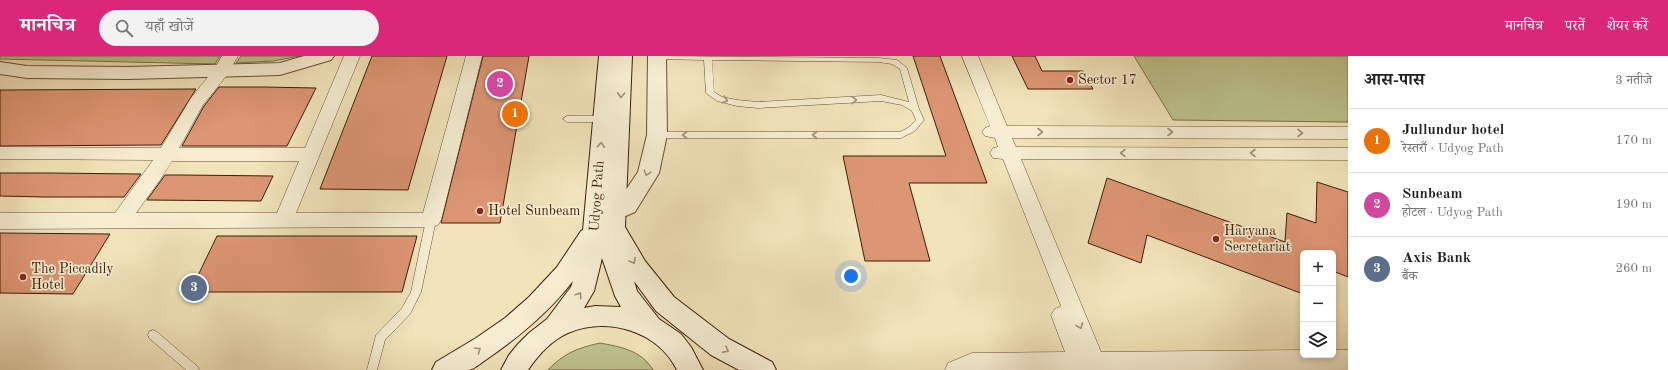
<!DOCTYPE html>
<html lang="hi">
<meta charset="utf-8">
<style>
body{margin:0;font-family:"Old Standard TT","Noto Serif Devanagari",serif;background:#f2f2f2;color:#222}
.controls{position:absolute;right:12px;bottom:12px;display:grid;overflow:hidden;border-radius:6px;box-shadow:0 2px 6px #0003}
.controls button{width:36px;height:36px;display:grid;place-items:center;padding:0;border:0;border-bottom:1px solid #e0e0e0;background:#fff;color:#222;font:20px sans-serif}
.you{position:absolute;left:851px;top:220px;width:14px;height:14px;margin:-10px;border:3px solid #fff;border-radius:50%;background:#1a73e8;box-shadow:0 0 0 6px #1a73e833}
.badge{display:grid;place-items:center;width:26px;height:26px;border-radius:50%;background:#db2777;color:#fff;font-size:13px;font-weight:700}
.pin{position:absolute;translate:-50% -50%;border:2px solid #fff;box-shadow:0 1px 4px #0006}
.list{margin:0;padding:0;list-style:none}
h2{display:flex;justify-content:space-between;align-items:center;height:52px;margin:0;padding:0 16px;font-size:17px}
h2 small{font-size:13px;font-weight:400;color:#767676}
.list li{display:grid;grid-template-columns:26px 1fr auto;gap:12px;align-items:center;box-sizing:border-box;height:64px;padding:0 16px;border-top:1px solid #e0e0e0}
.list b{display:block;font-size:15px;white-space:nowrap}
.list p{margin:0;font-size:13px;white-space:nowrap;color:#767676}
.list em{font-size:13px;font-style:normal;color:#767676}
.icon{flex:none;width:22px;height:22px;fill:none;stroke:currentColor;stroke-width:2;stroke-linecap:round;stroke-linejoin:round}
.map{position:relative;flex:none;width:1348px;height:314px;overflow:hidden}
header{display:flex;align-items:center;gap:24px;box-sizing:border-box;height:56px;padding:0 20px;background:#db2777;color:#fff}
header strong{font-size:19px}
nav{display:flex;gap:22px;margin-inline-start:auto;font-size:14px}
.search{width:280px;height:36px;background:#f2f2f2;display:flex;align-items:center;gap:10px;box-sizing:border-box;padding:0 14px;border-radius:22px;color:#767676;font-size:15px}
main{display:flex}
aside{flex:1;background:#fff}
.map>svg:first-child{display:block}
</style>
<header>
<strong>मानचित्र</strong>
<div class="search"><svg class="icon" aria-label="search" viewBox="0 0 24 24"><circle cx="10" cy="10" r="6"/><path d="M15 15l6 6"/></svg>यहाँ खोजें</div>
<nav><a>मानचित्र</a><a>परतें</a><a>शेयर करें</a></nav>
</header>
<main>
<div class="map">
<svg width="1348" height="314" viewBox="0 0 1348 314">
<rect width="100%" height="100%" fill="#f1e3ba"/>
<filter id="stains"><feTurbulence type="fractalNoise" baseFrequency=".005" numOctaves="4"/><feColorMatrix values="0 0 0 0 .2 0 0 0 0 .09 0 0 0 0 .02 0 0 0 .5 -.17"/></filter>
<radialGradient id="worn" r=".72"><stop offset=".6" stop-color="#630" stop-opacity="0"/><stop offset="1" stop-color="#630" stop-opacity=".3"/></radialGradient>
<path fill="#bdc38d" stroke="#7d704a" d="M0,0H220L215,8L0,3Z
M241,0H300L273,5L236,7Z
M1134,0H1348V66L1173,64Z
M600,287C621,291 641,294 653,314H548C564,297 578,292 600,287Z"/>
<path fill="#dd9674" stroke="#3d1e06" d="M372,0H447L408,134L320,133Z
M483,0H529L500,167H441Z
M913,0H940L987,127H909L930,205H865L843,100H946Z
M1012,0H1035L1042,15H1083L1093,33H1028Z
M219,31H264L316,32L287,90H182L204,50Z
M196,33L161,89L0,90V34Z
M0,117H49L141,118L124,141H44L0,140Z
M165,119H181L273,120L261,145L147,144Z
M1107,122L1285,186L1287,157L1316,167L1317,126L1348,136V221L1333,215V197H1303V238L1147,179L1141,207L1088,187Z
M0,177L110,178L73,238L0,237Z
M217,180H417L402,236H190Z"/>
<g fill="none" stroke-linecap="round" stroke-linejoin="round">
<g stroke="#6a4f33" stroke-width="1">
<path id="service" d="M654,0L879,2L897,4L907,12L919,53L924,64L915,75L901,82H657L653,79L657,76H900L909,71L916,64L912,55L902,49L881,45L758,52L737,50L717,45L706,37L704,4L657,3H654ZM712,4L879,6L892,8L900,13L909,46L881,39L758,46L737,44L722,41L714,36Z
M567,60H603L607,63L603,66H567L563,63Z
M431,160L434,161L436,164L421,236L410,258L385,284L377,314H367L376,279L402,252L411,236L426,164L428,161Z
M153,274L157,276L198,311L199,314H186L149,282L148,279L149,276Z"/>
</g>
<g stroke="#6a4f33" stroke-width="1">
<path id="minor" d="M222,0H238L227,19L203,49L179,92H305L344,0H360L296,157H423L466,0H482L441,164L438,169L431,171L0,173V157H115L153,104L0,103V91L161,92L191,42L215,12ZM172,105H299L277,157H136L160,124Z
M962,0H978L1007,70L1348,71V83L1012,82L1016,91L1348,92V104L1021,103L1101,296L1303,294V299H1333V294H1348V314H945L948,307L972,297L1065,296L1051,259L1055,253L1061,250L1003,103L993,102L990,97L993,92L998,91L995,82L985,80L982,76L985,72L990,70Z"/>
</g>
<g stroke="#6a4f33" stroke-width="2">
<path id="tertiary" d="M304,0H334L331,4L280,19L127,23L27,22L0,18V6L27,10L127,11L280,7Z
M648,0H666L667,79L659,117L635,156L614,165L606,162L603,156L606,150L619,144L638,116L647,79Z"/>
</g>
<g stroke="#3d1e06" stroke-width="2">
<path id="secondary" d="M599,0H632L625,171L645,205L674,241L729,283L772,306L776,314H739L711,299L656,255L634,225L637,235L659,263L681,278L691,291L703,314H677C658,275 607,260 568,277C552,284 538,299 528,314H501L509,299L518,288L529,277L547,263L571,231L573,225C549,256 519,281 487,303C482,306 475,313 469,314C458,314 444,314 432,314L436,306L476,282L505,262L529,241L557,211L581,175L583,174ZM602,202L615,240L621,251L595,250L584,252L594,235Z"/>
</g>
<use href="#service" fill="#f6edd2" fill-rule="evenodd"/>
<use href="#minor" fill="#f6edd2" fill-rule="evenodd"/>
<use href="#tertiary" fill="#f6edd2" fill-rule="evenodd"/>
<use href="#secondary" fill="#f6edd2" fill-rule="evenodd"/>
</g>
<defs><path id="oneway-chevron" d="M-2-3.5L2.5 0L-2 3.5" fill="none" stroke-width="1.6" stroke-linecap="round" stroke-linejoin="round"/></defs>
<g stroke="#a39076">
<use href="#oneway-chevron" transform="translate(621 39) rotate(93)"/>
<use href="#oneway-chevron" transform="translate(725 44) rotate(17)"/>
<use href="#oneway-chevron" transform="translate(854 44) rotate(-3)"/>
<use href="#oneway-chevron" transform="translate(1040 76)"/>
<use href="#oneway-chevron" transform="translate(1170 76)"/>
<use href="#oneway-chevron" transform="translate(1300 77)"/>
<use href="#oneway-chevron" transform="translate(685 79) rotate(180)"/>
<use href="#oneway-chevron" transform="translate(815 79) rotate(180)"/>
<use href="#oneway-chevron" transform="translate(601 89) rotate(-86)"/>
<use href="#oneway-chevron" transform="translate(1123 97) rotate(-180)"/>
<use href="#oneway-chevron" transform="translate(1253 97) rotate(-180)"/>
<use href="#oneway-chevron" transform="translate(647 117) rotate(108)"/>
<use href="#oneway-chevron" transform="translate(633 205) rotate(60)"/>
<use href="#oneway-chevron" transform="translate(579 239) rotate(-56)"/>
<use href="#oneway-chevron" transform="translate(1080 270) rotate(68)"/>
<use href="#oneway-chevron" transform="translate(478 294) rotate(-35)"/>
<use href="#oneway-chevron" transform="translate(726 294) rotate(28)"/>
</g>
<g fill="#8f2418" stroke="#f6edd2" stroke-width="1.5">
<circle cx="1070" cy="24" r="4"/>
<circle cx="480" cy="155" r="4"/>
<circle cx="1216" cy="183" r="4"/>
<circle cx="23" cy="221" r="4"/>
</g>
<g text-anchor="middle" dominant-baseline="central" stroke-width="3.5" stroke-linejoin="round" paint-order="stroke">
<g font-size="14" fill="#3d1e06" stroke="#f6edd2" text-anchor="start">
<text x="1078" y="24">Sector 17</text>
<text x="488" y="155">Hotel Sunbeam</text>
<text x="1224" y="175">Haryana<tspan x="1224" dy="16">Secretariat</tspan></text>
<text x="31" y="213">The Piccadily<tspan x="31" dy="16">Hotel</tspan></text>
</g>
<g font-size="14" fill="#3d1e06" stroke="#f6edd2">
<text transform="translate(597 140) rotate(-86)">Udyog Path</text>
</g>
</g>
<rect width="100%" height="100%" filter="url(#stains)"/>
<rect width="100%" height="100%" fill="url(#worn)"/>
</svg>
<div class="controls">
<button>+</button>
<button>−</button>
<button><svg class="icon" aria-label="layers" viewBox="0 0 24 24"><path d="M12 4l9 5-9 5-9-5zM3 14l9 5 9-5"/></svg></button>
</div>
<div class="you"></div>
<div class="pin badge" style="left:515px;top:58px;background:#e8710a">1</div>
<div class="pin badge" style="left:500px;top:28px;background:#d1479c">2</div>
<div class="pin badge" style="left:194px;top:232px;background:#5c6f8a">3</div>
</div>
<aside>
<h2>आस-पास<small>3 नतीजे</small></h2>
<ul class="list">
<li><span class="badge" style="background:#e8710a">1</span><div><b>Jullundur hotel</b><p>रेस्तराँ · Udyog Path</p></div><em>170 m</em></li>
<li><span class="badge" style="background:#d1479c">2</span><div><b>Sunbeam</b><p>होटल · Udyog Path</p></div><em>190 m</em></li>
<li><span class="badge" style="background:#5c6f8a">3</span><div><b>Axis Bank</b><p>बैंक</p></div><em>260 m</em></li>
</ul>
</aside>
</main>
